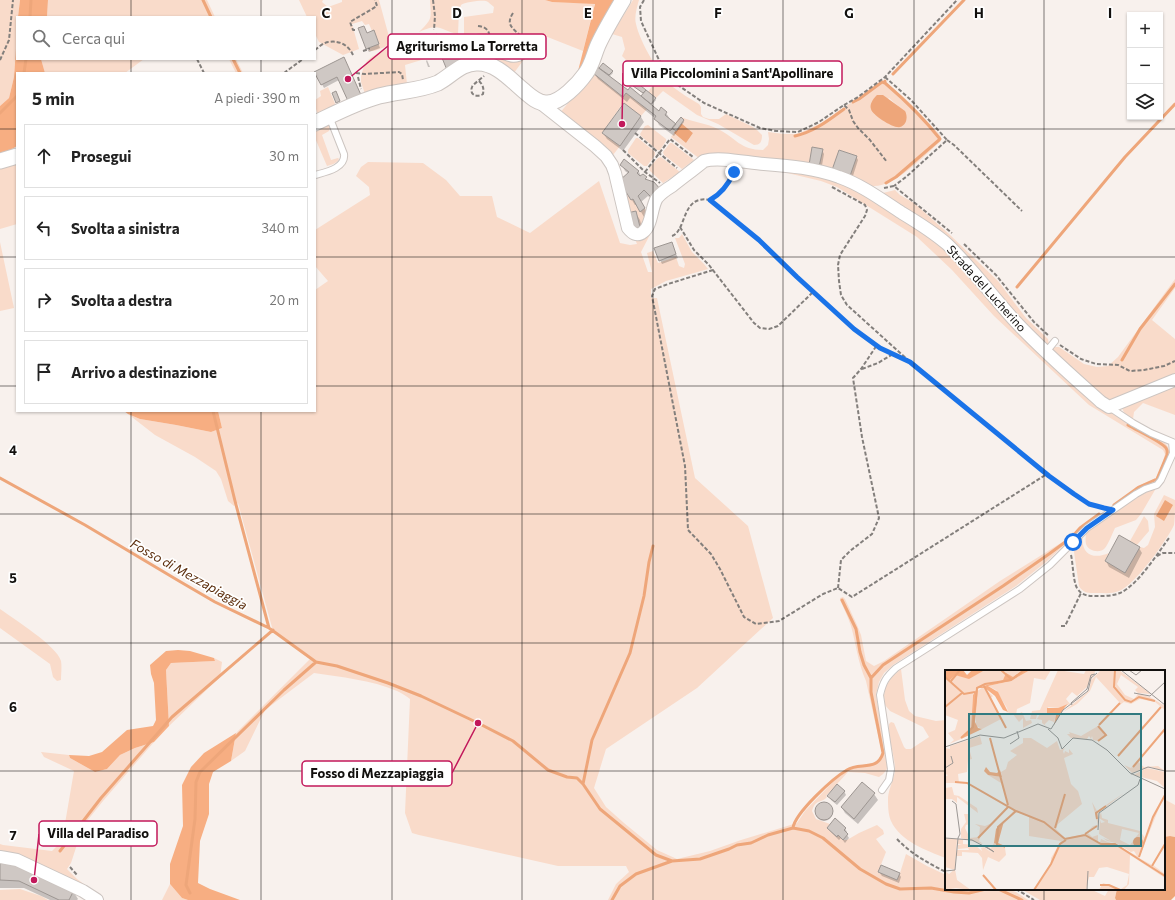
<!DOCTYPE html>
<html lang="it">
<meta charset="utf-8">
<style>
body{margin:0;font-family:Commissioner,sans-serif;background:#f6f6f6;color:#222}
.controls{position:absolute;right:12px;top:12px;display:grid;overflow:hidden;border-radius:0px;box-shadow:0 1px 3px #0004}
.controls button{width:36px;height:36px;display:grid;place-items:center;padding:0;border:0;border-bottom:1px solid #e0e0e0;background:#fff;color:#222;font:20px sans-serif}
.stop{position:absolute;width:12px;height:12px;margin:-9px;border:3px solid #1a73e8;border-radius:50%;background:#fff}
.stop.end{background:#1a73e8;border-color:#fff;box-shadow:0 1px 4px #0008}
.list{margin:0;padding:0;list-style:none}
h2{display:flex;justify-content:space-between;align-items:center;height:52px;margin:0;padding:0 16px;font-size:17px}
h2 small{font-size:13px;font-weight:400;color:#767676}
.list li{display:grid;grid-template-columns:26px 1fr auto;gap:12px;align-items:center;box-sizing:border-box;height:64px;margin:0 8px 8px;padding:0 8px;border:1px solid #e0e0e0;border-radius:0px}
.list b{display:block;font-size:15px;white-space:nowrap}
.list em{font-size:13px;font-style:normal;color:#767676}
.icon{flex:none;width:22px;height:22px;fill:none;stroke:currentColor;stroke-width:2;stroke-linecap:round;stroke-linejoin:round}
.map{position:relative;flex:none;width:1175px;height:900px;overflow:hidden}
.search{position:absolute;background:#fff;box-shadow:0 1px 3px #0004;left:16px;top:16px;width:300px;height:44px;display:flex;align-items:center;gap:10px;box-sizing:border-box;padding:0 14px;border-radius:0px;color:#767676;font-size:15px}
.panel{position:absolute;background:#fff;box-shadow:0 1px 3px #0004;left:16px;top:72px;width:300px;height:340px;border-radius:0px}
.map>svg:first-child{display:block}
</style>
<div class="map">
<svg width="1175" height="900" viewBox="0 0 1175 900">
<rect width="100%" height="100%" fill="#f8f1ed"/>
<path fill="#f9dbca" fill-rule="evenodd" d="M0,0H20L18,17H17V34L14,77L9,98L0,106Z
M48,0H207L215,17H47Z
M299,0H323L322,2L328,7L342,2V0H379L391,44C384,47 376,52 368,51L370,50L369,48L379,44L374,31H372L369,24L365,25L362,21L352,24L359,49L343,55L319,42L315,34V17H307Z
M430,0H545L552,2L595,3L583,51L545,36L527,55L514,73C522,81 542,99 554,95C559,93 573,77 578,71L580,73C575,78 561,95 555,97C537,104 509,69 495,61L497,46L496,40L476,33L464,34V17L493,13L494,7C491,5 489,2 486,1C481,0 465,2 461,5L459,11L458,34C439,30 441,22 419,32C433,18 431,19 430,0Z
M633,0H639C637,7 634,17 636,24C640,42 659,75 673,87C681,93 690,99 699,104L701,107V114L703,117L709,119H719L726,114L753,127L757,130L762,135C762,142 760,145 754,145L718,124L697,115L663,91L656,98L648,92L653,85L641,75L622,56L625,49L622,37L612,34Z
M420,37L428,58L405,65L407,84L365,94L361,82V76L364,66L367,61L373,56L385,50Z
M41,59H144L125,73H45Z
M229,59H236L243,73H236Z
M593,73L623,97L626,93L647,109L641,116L623,103L602,133L620,146L613,155L559,114Z
M882,81L887,83L910,103L941,136V141C925,155 894,188 872,186C865,186 856,179 850,176L856,156L839,150L832,170L819,167L812,147L809,165L700,159L671,137L674,133L686,143L693,133L681,123L684,120L681,117C693,122 706,123 718,129C736,138 740,150 763,150L768,145L769,139L768,132L784,134H796L802,132L821,123L849,104L860,98ZM889,98L898,106L899,127L890,124L874,114Z
M328,87L336,106L319,118L315,106V100L321,96L320,91Z
M648,125L666,139V141L660,150H657L641,136L640,134L645,126Z
M323,126H329L330,128L329,131L322,135L331,160L338,158L339,159C337,163 331,165 327,166L315,138V129Z
M636,138H638L655,152V155L647,166H644L628,153V150Z
M670,143H672L694,160L682,169L664,155L663,152Z
M661,157L680,172L663,183L650,171L649,168L658,158Z
M17,161V224L0,229V166Z
M368,162L423,163L446,180L460,196H492L497,217L530,233L599,181L620,243L630,245L637,244L635,239L654,227L641,252L648,272H652L647,253L653,251L658,263L676,257L679,266L684,268L685,264L675,238H679L682,234L692,252L704,264L708,269L666,281L651,289V298H657L695,478L748,526L773,618L697,688L606,749L594,788L606,807L624,823L657,850L677,859L710,851L741,840L797,823L805,811L826,789L847,768L874,763L880,759L882,753L866,681C858,663 856,644 851,626C848,617 844,609 840,600V598L843,597L845,599L857,625L861,635L866,661L874,666L884,661L1000,581L1064,541L1073,532L1076,534L1046,562L1016,586L893,665L884,673L879,682L876,695L888,766C886,771 884,774 879,777L865,773L848,772L826,796L827,797C821,804 816,798 812,811L816,819L830,824L827,828L837,837L838,835L843,840H847L859,833L877,825L883,830L884,834L876,839L886,852L878,872L897,880L900,873L906,854L927,866L946,875V889H1007L1016,892L1028,900H608L616,884L629,872L626,866H558L419,835L412,833L405,813L410,699C406,696 402,693 397,691C371,680 341,677 314,673L265,710L245,751L231,761L236,733L310,659L300,652L292,644L273,631L238,503L234,506L228,501L221,479L216,471L195,457L155,435L128,414L140,419L176,425L211,432L222,428L218,411H315V290L328,281L315,266V230L370,195L369,187L356,176L361,167Z
M758,166L839,180L936,238L1106,408L1128,423L1162,441C1167,444 1169,447 1169,453L1159,480L1138,489L1126,497L1136,487L1156,478L1162,465L1165,454L1163,450L1089,405L994,316L952,270L934,253L917,237L837,187L821,181Z
M619,181L631,200L633,199L640,212L645,208C649,216 645,222 640,229H633L640,226L636,211L627,213Z
M895,190L900,195L914,203L949,234L998,281L1026,318L1048,339L1049,345L1047,346L986,284L879,194Z
M0,242L14,308L0,311Z
M1175,279V288L1152,320L1175,339V377L1108,401L1053,352L1052,349L1053,347H1059L1084,364L1097,367L1108,366L1118,357Z
M1175,383V415L1143,403L1134,412L1133,419C1127,415 1122,413 1122,405Z
M1151,490H1155L1141,514L1136,520L1115,528C1112,534 1109,543 1105,548C1100,554 1088,551 1086,544C1085,540 1086,536 1086,532L1137,497Z
M1164,495L1175,500C1175,507 1175,518 1174,525C1167,540 1135,585 1119,591C1112,594 1105,593 1098,593C1089,593 1084,594 1079,586L1073,545L1083,535C1080,554 1093,560 1109,553L1105,561L1125,573L1140,547L1144,548L1148,545L1155,527L1154,514Z
M1144,516L1148,521L1149,531L1137,545L1130,541Z
M0,609C14,619 57,646 61,661C62,667 61,674 61,680L57,681L53,677L50,664L0,628Z
M214,658L222,662L220,677L169,726L166,670L171,663L215,661Z
M901,669L905,700L909,711L915,716L936,721L946,720V858C927,851 900,841 891,821C888,814 888,805 888,797C889,788 894,779 895,770C895,755 888,740 889,724L891,722L894,723L904,747L906,749H911L929,737L923,727L890,711L885,705L884,696L885,688L891,678Z
M154,742L103,801L83,826L71,863L67,869L77,879L96,893L0,853V844L3,845L52,851L62,841L74,771L44,757L41,752L69,755L70,758L95,772L107,769L120,755L135,748Z
M1164,799L1175,805V837L1170,836L1164,837Z
M170,884L182,898L188,900H162Z
M20,889L41,896L48,900H0V890Z
M1021,889H1090L1105,896L1109,889H1117L1115,898L1116,900H1040Z"/>
<path fill="#f7ae82" d="M20,0H48L47,17H18Z
M545,0H614L601,24L587,64L578,71L595,4L552,2Z
M17,34V59H41L45,73H17V146L9,151L0,154V106L9,98L14,77Z
M124,411H218L222,428L211,432L176,425L140,419L128,414Z
M178,650L190,651L214,658L215,661L171,663L166,670L169,726L154,742L135,748L120,755L107,769L95,772L70,758L69,755L89,756L102,752L127,730L153,726L156,720L154,683L151,674L150,665L166,651Z
M236,733L231,761L213,772L209,784V814L200,841L198,883L210,889L240,900H188L182,898L170,884V864L183,826L182,785L191,767L204,753Z"/>
<path fill="#eea67a" d="M877,95H883L905,111C908,116 907,125 900,127C894,129 872,115 871,109C869,104 874,98 877,95Z
M681,123L693,133L686,143L674,133Z
M1165,500L1173,505L1164,521L1156,516Z
M1170,836L1175,837V896L1171,900H1116L1115,898L1117,889H1164V837Z"/>
<path fill="#0003" d="M367,34L375,35L380,48L369,52L367,49Z
M485,48L488,52V62L450,73L445,53Z
M344,58L339,80L324,88L316,73Z
M427,60L430,67H428L426,61Z
M600,68L612,71L613,73L609,77L628,92L645,100L643,96L644,94L635,87L636,84L655,99L656,100L651,106L659,112L661,109L666,113L670,119L669,120L675,124L683,120L684,122L674,136L659,125L656,119L630,98L627,102L598,79L594,73L603,72Z
M624,105L641,117L644,122L623,151L607,139L603,133Z
M822,150L824,154L821,171L812,169Z
M856,156L858,160L852,179L835,174Z
M624,161L639,172L641,176L646,178L648,181L656,203L648,196L641,202L648,214L644,217L637,205H635L620,181L629,174L625,171L622,165Z
M635,212L640,220L644,235L633,229Z
M673,247L678,258L662,264L660,260Z
M1119,537L1139,548L1142,553L1129,578L1109,567L1106,561Z
M862,784L874,794L878,800L858,824L845,813L842,808Z
M844,791L846,795L837,805L831,800L829,796Z
M815 812a9 9 0 1 1 18 0a9 9 0 1 1-18 0Z
M828,828H845L847,832L846,833L849,838L845,843L841,838L839,840L830,831Z
M0,862L73,891L78,899L77,900H50L24,888H0Z
M879,872L899,874L901,877L899,883L882,876Z"/>
<g fill="none" stroke-linecap="round" stroke-linejoin="round">
<path stroke="#eea67a" stroke-width="3" d="M203,0L211,17
M30,17L31,0
M233,59L240,73
M24,73L26,59
M893,74L964,0
M885,81V83C906,101 922,116 940,139L939,140L896,177L886,183
M853,102L859,99L882,82L885,83
M0,113L17,96
M795,136C814,132 829,120 844,109
M1017,287L1125,157L1175,104
M1122,360L1140,329L1175,284
M213,411L235,501L269,628
M0,478L85,525L179,581L215,602L269,628L316,662L337,666L388,683L421,696L478,723L513,741L548,770L567,777L577,778L583,784L600,809L656,855L672,861L700,859L729,849L737,845L751,843L768,835L793,828L809,831L823,838L860,869L886,884L900,889L931,888L954,892L969,893L986,889
M1114,505L1139,487L1157,479L1167,455C1167,452 1168,451 1166,448C1162,442 1136,430 1128,425
M842,600L856,629L860,652L864,665L871,678
M583,784L592,740L630,653L644,596L649,562L653,546
M793,828C795,813 833,778 847,770C860,762 877,772 883,753L871,692V678L883,665L1003,586L1049,554L1072,537L1080,528L1099,514
M60,851L101,798L172,717L273,630
M998,889L1022,900
M190,893L186,885L195,819L196,782L200,772L284,690L316,662
M612,900L620,886L636,874L672,861"/>
</g>
<path fill="#cfc8c4" stroke="#9d9692" d="M364,26L367,33L374,30L379,44L366,49L358,28Z
M437,34L445,52L449,51L450,52L473,43L479,41L486,47V59L447,70L433,36Z
M344,57L361,95L348,101L337,77L321,85L314,72Z
M603,63L613,71L609,75L599,68Z
M596,66L628,90L630,87L659,111L661,107L667,112L665,115L676,124L670,131L654,119L656,116L626,93L623,97L593,73Z
M636,82L646,90L643,93L633,86Z
M646,90L656,98L651,104L641,96Z
M336,91L340,101L336,103L332,93Z
M624,103L641,116L620,146L602,133Z
M681,117L684,120L676,131L672,128Z
M812,147L823,149L819,167L809,165Z
M839,150L857,156L850,176L832,170Z
M624,159L639,171L637,173L640,176L643,174L647,177L645,179L654,182L661,190L652,198L644,190L638,196L645,208L640,212L633,199L631,200L619,181L629,172L620,165Z
M636,211L640,227L632,229L627,213Z
M672,242L676,254L659,261L654,248Z
M1119,535L1140,547L1125,573L1105,561Z
M862,782L875,793L854,819L841,807Z
M837,784L845,791L835,802L827,796Z
M815 811a9 9 0 1 1 18 0a9 9 0 1 1-18 0Z
M835,818L846,828L844,830L848,834L843,840L838,835L837,837L827,828Z
M0,861H7L74,890L69,900H59L19,881L0,880Z
M881,865L900,873L897,880L878,872Z"/>
<g fill="none" stroke-linecap="round" stroke-linejoin="round">
<g stroke="#ccc5c1" stroke-width="8">
<path id="service" d="M490,56C502,49 509,66 524,55
M315,175C326,172 346,168 344,154L329,116
M1046,352L1055,341
M1109,407L1133,423L1151,433L1175,443
M882,790L889,780L891,769L880,695C883,682 886,677 896,668L1020,589L1050,565L1087,528L1136,494L1145,489L1157,485L1161,480L1173,453L1172,442"/>
</g>
<g stroke="#ccc5c1" stroke-width="14">
<path id="minor" d="M538,101L595,146L606,156L612,165L615,173L628,228C632,233 637,237 643,232C652,226 651,207 657,198C661,193 667,189 672,186C682,178 693,170 704,161C719,156 748,163 764,164C790,166 815,168 839,177C862,185 882,200 902,213C917,222 933,232 947,244C972,268 992,296 1015,321C1042,350 1072,376 1101,402L1109,407L1175,380
M0,857L6,858L17,860L83,891L97,900"/>
</g>
<g stroke="#ccc5c1" stroke-width="17">
<path id="tertiary" d="M315,123C336,113 357,102 379,96C399,91 419,91 438,83C451,76 462,62 478,63C496,63 510,79 523,90C530,96 537,103 546,103C560,104 579,83 586,73C592,65 594,54 598,45C605,30 614,15 623,0
M0,161L17,156"/>
</g>
<path stroke="#837f7c" stroke-width="2" stroke-dasharray="4 2" stroke-linecap="butt" d="M433,0L435,16L434,30
M644,0L640,7L641,21L659,60L675,83L704,103L760,128L776,131L798,132L819,122L844,105L849,110L853,121L858,128L870,140L887,162
M513,13C504,27 516,29 523,39C525,42 526,45 527,48
M478,26C489,27 491,34 489,44
M355,30H353L350,22L377,6L375,0
M315,50C319,47 324,42 329,42C340,40 349,46 353,55
M363,51L369,49V48
M197,59L204,73
M0,60L9,40L13,0
M284,73L303,59
M356,73L365,74L399,72L402,74L403,80
M358,77L361,89
M885,77L911,100L947,140L906,177L894,186
M479,81C483,85 484,88 483,94C477,98 469,95 472,87C473,84 481,79 484,76
M844,105L858,97L885,77L957,0
M635,133L677,168
M947,140L954,145L1022,211
M623,150L645,172L660,183
M645,172L670,139L693,157
M832,187L865,205L867,210L865,216L840,255L838,265L839,281L841,295L847,305L908,360
M884,188L894,186L952,233
M710,200C719,195 725,188 730,180C732,177 733,174 735,171
M680,227L694,250L709,265L754,323L760,328L769,329L778,326L813,292
M672,236C687,231 681,194 710,200L759,240L797,277L854,329L880,347L910,362L1049,476L1074,494L1089,504L1103,508
M964,244L996,275L1034,322L1049,336
M713,270L668,284L655,289L652,296L685,466L688,530L711,554L720,569L744,617L756,624L779,621L823,594L838,588L852,597L1047,474
M1060,345L1081,359L1096,364L1118,365L1130,371L1144,370L1164,366L1175,361
M862,369L878,363L893,354
M1071,555C1073,563 1073,581 1077,588C1082,596 1088,596 1096,596C1104,596 1113,596 1120,593C1138,585 1157,554 1169,538
M1157,556L1163,553H1175
M838,588L841,560L850,551L872,534L879,518L862,437L853,378L861,369L877,345
M1061,626H1065L1081,593
M945,805L946,807
M897,839C911,854 928,863 946,872
M70,867L77,875
M1016,889L1034,900"/>
<use href="#service" stroke="#fff" stroke-width="6"/>
<use href="#minor" stroke="#fff" stroke-width="12"/>
<use href="#tertiary" stroke="#fff" stroke-width="15"/>
</g>
<g fill="none" stroke-linecap="round" stroke-linejoin="round">
<path stroke="#1a73e8" stroke-width="5" d="M734,172C729,183 721,194 710,200L759,240L797,277L854,329L880,348L910,362L1049,476L1074,494L1089,504L1104,508L1113,510L1087,528L1073,542"/>
</g>
<path fill="none" stroke="#12100e" stroke-width="1" stroke-opacity="0.55" d="M131,0V17M261,0V17M392,0V900M522,0V900M653,0V900M783,0V900M914,0V900M1044,0V671M131,59V73M261,59V73M0,129H17M315,129H1175M0,257H17M315,257H1175M0,386H17M315,386H1175M131,411V900M261,411V900M0,514H1175M0,643H1175M0,771H946M1164,771H1175M1044,889V900"/>
<g text-anchor="middle" dominant-baseline="central" stroke-width="3.5" stroke-linejoin="round" paint-order="stroke">
<g font-size="12" fill="#12100e" stroke="#fff">
<text transform="translate(987 288) rotate(48)">Strada del Lucherino</text>
</g>
<g font-size="13" font-style="italic" fill="#5b2d0c" stroke="#fff">
<text transform="translate(189 574) rotate(29)">Fosso di Mezzapiaggia</text>
</g>
</g>
<g transform="translate(945 670)">
<rect width="220" height="220" fill="#f8f1ed"/>
<path d="M40,0H78L68,7L60,6L58,10L32,18L28,23L26,59L16,69L4,74L9,70L3,63L10,60L13,50L0,45V8L4,11L10,5L27,7ZM85,0H106L100,10L89,8L85,33L72,39L71,45L77,42L81,51L86,50L87,53L78,58V48L74,52L68,44L61,42H63L62,38L51,20L43,16L66,11ZM113,0L139,4L141,0H151L142,17L132,26L127,22L121,29L125,34L113,38L103,37L105,45H111L109,52L104,50L99,55L105,59L97,53V50L92,49L95,44L92,45L91,49H85L87,41L95,40ZM156,0H174L206,24L193,23L190,20L193,17L176,5L172,14L180,25L189,29L193,24L205,27L220,36V40L210,32L195,29L186,34L179,32L172,37L175,33L151,7L145,21L132,34L118,42L144,21L146,10ZM38,17L48,26L46,28L61,58L56,49L37,59L31,56V22ZM153,56L162,65L153,71L148,70L147,66L146,69L144,66L142,69L126,68L122,64H125L124,62L136,66ZM220,58L192,91L199,97L213,96L220,101L205,97L187,103L179,95L186,98ZM35,66L37,74L24,78L27,89L23,90L22,102L13,104L14,113H0V107L3,105L0,104V78L5,79V76ZM78,68H86L102,78L112,71L115,80L120,78L118,81L119,84L120,81L124,83V79L128,84L119,88L126,114L133,121L137,134L113,154L111,159L120,168L140,164L148,156L153,155L147,132L152,141L179,123L153,143L154,156L148,157L143,163L147,167L153,165V172L155,173L156,169L163,172L170,174L192,186L189,181L186,182L171,173L162,171L158,168L166,171L154,164L155,150L156,153L160,152L154,148L156,142L157,148L163,150V153L195,161L201,169L208,147L216,133L194,188L207,195L209,192L208,195L220,204V208L185,185L184,214L179,220H154L158,213L176,219L182,215L184,204L162,197L154,198L149,207H144L141,220H88L106,194V188L116,171L84,166V146L78,144L70,142L58,155L69,140L64,136L56,113L43,105L57,107L56,102L61,99L63,92L72,85L65,81L78,73ZM177,159L194,163L185,175L175,170ZM202,98L220,102V118L212,111L188,105ZM7,117L9,125L14,126L32,138L33,143L12,127V133L7,129H0V118ZM19,144H23L25,154L21,155L20,158L25,168L34,167L35,157L30,154L40,156L47,153L36,165L34,171L38,174L16,168V159L21,152ZM0,168L12,169L10,200L0,197ZM13,169L18,170V174L30,175L37,181L36,178L39,177L47,183L39,175L46,178L49,173L60,178L61,185L54,192L43,187L38,200L37,188L33,183L17,182V186H11L12,180H24L23,178L13,179V175L17,174H13ZM10,199L12,210L26,220L11,218L0,220V201L4,204Z" fill="#f9dbca" fill-rule="evenodd"/>
<path d="M0,0H18L22,5L27,0H40L24,9L10,5L4,11L0,8ZM78,0H85L66,11L43,16L53,22L63,42L58,40L50,26L40,18H33L30,52L33,58L37,59L16,69L26,59L28,25L32,18L58,10L61,3L68,7ZM123,34L120,37L109,55L111,45L102,44V38H113ZM41,97L45,102L52,103L55,100L57,107L43,105L39,101ZM59,151L53,173L60,176V178L49,173L51,159Z" fill="#f7ae82"/>
<path d="M188 172a5 5 0 1 1 10 0a5 5 0 1 1-10 0Z" fill="#eea67a"/>
<path fill="none" stroke="#eea67a" stroke-width="2" d="M56,0L66,9M170,0L169,17L180,30L186,32L194,27L210,31M0,7L19,24L30,22M6,11L15,0M39,16L61,58M0,37L17,23M154,55L175,33M153,56L161,65L153,71M16,68L28,57L32,18L40,14L66,10L79,0M45,68L63,135M173,86L216,37M188,97L220,59M10,112L22,113L71,141L99,152L120,169L140,165L156,174H170L220,206M152,149L151,143L161,136M110,158L120,124M140,164L152,156M33,168L64,136M52,175L53,157L71,141M194,187L208,147L220,125M207,196L220,174M38,205L51,220M155,215H164L175,220M89,220L106,194L115,174L121,170"/>
<path fill="none" stroke="#9c9794" stroke-width="1" d="M176,0L220,35M184,0L191,5L197,0M189,23L205,26L220,12M127,35L126,33L142,19L146,5L150,4M103,59L113,68L117,79L128,68L147,70L162,80L185,103L220,119M65,74L74,68L72,61M0,77L35,65L59,68L93,54L106,59L118,40L143,21L146,8L152,3M0,98L8,93L6,86M186,104L203,97L220,101M153,160L154,143L193,115L195,109M0,168L27,170L48,181L49,182L40,176M0,201L10,200L13,168L15,164L11,134L7,131M142,220L143,201"/>
<path fill="#317a80" fill-opacity="0.15" stroke="#317a80" stroke-width="2" d="M24,44H196V176H24Z"/>
<rect width="220" height="220" fill="none" stroke="#12100e" stroke-width="2"/>
</g>
<g font-size="13" text-anchor="middle" font-weight="bold" fill="#12100e" stroke="#fff" stroke-width="3.5" stroke-linejoin="round" paint-order="stroke">
<text x="326" y="18">C</text>
<text x="457" y="18">D</text>
<text x="588" y="18">E</text>
<text x="718" y="18">F</text>
<text x="849" y="18">G</text>
<text x="979" y="18">H</text>
<text x="1110" y="18">I</text>
<text x="13" y="455">4</text>
<text x="13" y="583">5</text>
<text x="13" y="712">6</text>
<text x="13" y="840">7</text>
</g>
<path fill="none" stroke="#c2185b" stroke-width="1.5" d="M348 79L388 46M622 124L623 73M478 723L452 773M34 880L39 834"/>
<g fill="#c2185b" stroke="#fff" stroke-width="1.5">
<circle cx="348" cy="79" r="4"/>
<circle cx="622" cy="124" r="4"/>
<circle cx="478" cy="723" r="4"/>
<circle cx="34" cy="880" r="4"/>
</g>
<g fill="#fff" stroke="#c2185b" stroke-width="1.5">
<rect x="388" y="34" width="158" height="25" rx="4"/>
<rect x="623" y="61" width="219" height="25" rx="4"/>
<rect x="302" y="761" width="150" height="25" rx="4"/>
<rect x="39" y="821" width="118" height="25" rx="4"/>
</g>
<g font-size="13" text-anchor="middle" font-weight="bold" fill="#12100e">
<text x="467" y="51">Agriturismo La Torretta</text>
<text x="732" y="78">Villa Piccolomini a Sant'Apollinare</text>
<text x="377" y="778">Fosso di Mezzapiaggia</text>
<text x="98" y="838">Villa del Paradiso</text>
</g>
</svg>
<div class="controls">
<button>+</button>
<button>−</button>
<button><svg class="icon" aria-label="layers" viewBox="0 0 24 24"><path d="M12 4l9 5-9 5-9-5zM3 14l9 5 9-5"/></svg></button>
</div>
<div class="stop" style="left:1073px;top:542px"></div>
<div class="stop end" style="left:734px;top:172px"></div>
<div class="search"><svg class="icon" aria-label="search" viewBox="0 0 24 24"><circle cx="10" cy="10" r="6"/><path d="M15 15l6 6"/></svg>Cerca qui</div>
<section class="panel">
<h2>5 min<small>A piedi · 390 m</small></h2>
<ul class="list">
<li><svg class="icon" aria-label="ahead" viewBox="0 0 24 24"><path d="M12 20V5M6 11l6-6 6 6"/></svg><div><b>Prosegui</b></div><em>30 m</em></li>
<li><svg class="icon" aria-label="left" viewBox="0 0 24 24"><path d="M17 20v-9H6M10 6l-5 5 5 5"/></svg><div><b>Svolta a sinistra</b></div><em>340 m</em></li>
<li><svg class="icon" aria-label="right" viewBox="0 0 24 24"><path d="M7 20v-9h11M14 6l5 5-5 5"/></svg><div><b>Svolta a destra</b></div><em>20 m</em></li>
<li><svg class="icon" aria-label="arrive" viewBox="0 0 24 24"><path d="M6 21V4h12l-3 4 3 4H6"/></svg><div><b>Arrivo a destinazione</b></div></li>
</ul>
</section>
</div>
